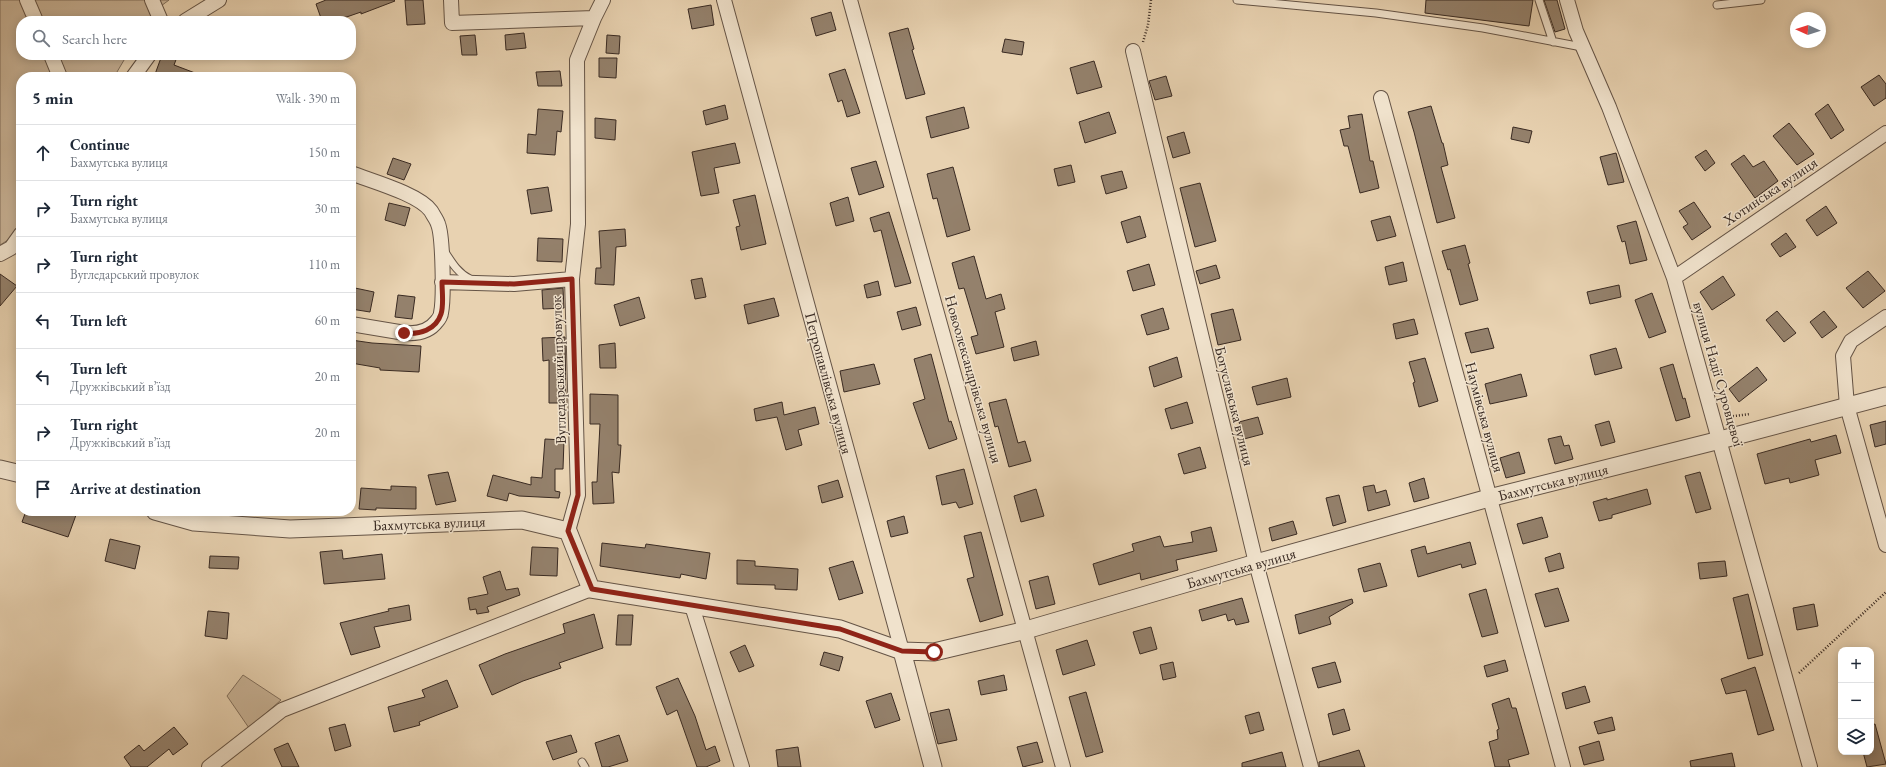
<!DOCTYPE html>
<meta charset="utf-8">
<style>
body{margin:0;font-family:"EB Garamond",serif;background:#f2f2f3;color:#1f2937}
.controls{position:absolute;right:12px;bottom:12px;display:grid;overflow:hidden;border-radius:8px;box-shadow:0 2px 10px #0003}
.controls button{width:36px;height:36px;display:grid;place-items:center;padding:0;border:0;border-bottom:1px solid #e0e1e3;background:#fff;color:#1f2937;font:20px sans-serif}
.compass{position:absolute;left:1790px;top:12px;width:36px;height:36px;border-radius:50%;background:#fff;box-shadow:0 2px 10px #0003;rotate:273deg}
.stop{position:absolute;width:12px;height:12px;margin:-9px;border:3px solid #8f2418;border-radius:50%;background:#fff}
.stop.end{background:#8f2418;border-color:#fff;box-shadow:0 1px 4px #0008}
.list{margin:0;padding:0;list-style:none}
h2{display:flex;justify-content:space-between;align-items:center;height:52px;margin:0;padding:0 16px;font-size:17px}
h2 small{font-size:13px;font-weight:400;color:#747a83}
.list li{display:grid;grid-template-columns:26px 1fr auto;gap:12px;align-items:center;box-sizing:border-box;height:56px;padding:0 16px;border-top:1px solid #e0e1e3}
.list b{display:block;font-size:15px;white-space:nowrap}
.list p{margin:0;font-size:13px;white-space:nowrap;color:#747a83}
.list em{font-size:13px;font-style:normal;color:#747a83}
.icon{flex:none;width:22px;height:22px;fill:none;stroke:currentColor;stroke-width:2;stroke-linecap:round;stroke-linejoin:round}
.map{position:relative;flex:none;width:1886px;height:767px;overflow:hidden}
.search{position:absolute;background:#fff;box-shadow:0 2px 10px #0003;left:16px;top:16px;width:340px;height:44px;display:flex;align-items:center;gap:10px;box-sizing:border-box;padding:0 14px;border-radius:16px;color:#747a83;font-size:15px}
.panel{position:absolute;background:#fff;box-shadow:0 2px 10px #0003;left:16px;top:72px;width:340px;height:444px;border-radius:16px}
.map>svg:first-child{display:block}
</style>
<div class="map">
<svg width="1886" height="767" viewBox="0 0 1886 767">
<rect width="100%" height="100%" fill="#e8d2b1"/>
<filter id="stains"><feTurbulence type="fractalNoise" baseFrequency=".005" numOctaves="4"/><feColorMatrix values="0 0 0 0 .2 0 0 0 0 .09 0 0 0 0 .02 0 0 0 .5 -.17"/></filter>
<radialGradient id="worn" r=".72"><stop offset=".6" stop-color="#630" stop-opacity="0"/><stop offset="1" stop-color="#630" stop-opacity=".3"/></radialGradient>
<path fill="#cab599" stroke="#82705e" d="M0,0H169L153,12L147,21H21V55H127L114,77H21V232L0,245Z
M243,675L281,700L249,728L227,696Z"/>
<path fill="#94816c" stroke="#392a22" d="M326,0H394L395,1L361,14V12L335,21H322L316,4Z
M405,0H423L425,24L407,25Z
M1426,0H1533L1529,26L1425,13Z
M1544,0H1557L1565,29L1555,32Z
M711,5L714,25L692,29L688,9Z
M831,12L836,30L816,36L811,18Z
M908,28L914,49L912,50L925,94L906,99L889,33Z
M524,33L526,48L506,50L505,35Z
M475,35L477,55H462L460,36Z
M607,35L620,36L619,54L606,53Z
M1005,39L1024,42L1022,55L1002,52Z
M162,55L177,57L174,65L203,76V77H154Z
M599,58H617L616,78L599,77Z
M1094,61L1102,87L1077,94L1070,68Z
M845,69L860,113L847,117L842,100L838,102L829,74Z
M560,71L562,86H538L536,72Z
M1879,75L1886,84V98L1874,106L1861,87Z
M1166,76L1172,96L1155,100L1149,81Z
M1828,104L1844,130L1831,139L1815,114Z
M725,105L728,119L706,125L703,111Z
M1431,106L1442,143H1443L1448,165L1441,167L1455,218L1437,223L1414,132L1408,112Z
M964,107L969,128L931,138L926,117Z
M538,109L563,111L561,132L557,131L555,155L527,153L528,134L536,135Z
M1109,112L1116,133L1085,143L1079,122Z
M1362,114L1370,161H1373L1379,188L1360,193L1348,146H1344L1340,130L1350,128L1348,116Z
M595,118L616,120L615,140L595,138Z
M1789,123L1814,154L1797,165L1773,136Z
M1513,127L1532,131L1529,143L1511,139Z
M1184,132L1190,153L1173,158L1167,137Z
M735,143L740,163L714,168L719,193L701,196L692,152Z
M1706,150L1715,163L1705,171L1695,157Z
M1616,153L1624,182L1608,185L1600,157Z
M1744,155L1753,167L1764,161L1778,181L1755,198L1731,164Z
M393,158L411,164L404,180L387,174Z
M876,161L884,187L859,195L851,168Z
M1071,165L1075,182L1058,186L1054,169Z
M953,167L970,230L947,237L937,198L933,199L927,174Z
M1122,171L1127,188L1106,194L1101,176Z
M1200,183L1216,241L1195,247L1180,188Z
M548,187L552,211L531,214L527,190Z
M755,195L766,244L741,250L736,227L740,226L733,200Z
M848,197L854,221L836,226L830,203Z
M1694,202L1711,227L1692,240L1683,227L1688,224L1679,211Z
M389,203L410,208L405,226L385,220Z
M1826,206L1837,223L1817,236L1806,220Z
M889,212L911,283L895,287L881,230L874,232L870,218Z
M1140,216L1146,237L1127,243L1121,222Z
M1390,216L1396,236L1377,241L1371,221Z
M1636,221L1647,260L1630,264L1625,241L1622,242L1617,226Z
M625,229L626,246L616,247L614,285L595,284L596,268H601L599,231Z
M1786,233L1796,247L1780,257L1771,244Z
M538,238L563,239L562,262L537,261Z
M1465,245L1470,263L1468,264L1478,300L1460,305L1450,269L1448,270L1442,251Z
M974,256L986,299L1001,294L1005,309L995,312L1004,347L976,354L971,337L978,335L964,288L959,289L952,263Z
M1403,262L1407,281L1389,285L1385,267Z
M1149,264L1155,285L1133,291L1127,271Z
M1216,265L1220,278L1200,284L1196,271Z
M1868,271L1885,291L1863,308L1846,288Z
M0,274L17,286L0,306Z
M1723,276L1735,295L1712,310L1700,292Z
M702,278L706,297L695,299L691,280Z
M878,281L881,295L867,298L864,285Z
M1619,285L1621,297L1590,304L1587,292Z
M355,288L374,292L370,312L351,309Z
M563,288L564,308L543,309L542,290Z
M1652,293L1666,332L1649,338L1635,300Z
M398,295L415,297L412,319L395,317Z
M639,297L645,318L620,326L614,305Z
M774,298L779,316L748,324L744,305Z
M916,307L921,325L902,330L897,312Z
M1163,308L1169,329L1147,335L1141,315Z
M1233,309L1241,340L1218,345L1211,314Z
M1777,311L1796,333L1784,342L1766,320Z
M1824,311L1837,327L1822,338L1810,322Z
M1414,319L1418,334L1396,339L1393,324Z
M1488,328L1494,348L1471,353L1465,333Z
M565,337L566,403H549V360L543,361L542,338Z
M351,340L372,343L421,346L419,372L380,370V368L351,363Z
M1036,341L1039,355L1014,361L1011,348Z
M615,343L616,368H600L599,345Z
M1616,348L1622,368L1595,375L1590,355Z
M931,354L949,422L951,421L957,439L929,449L913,403L925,399L914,359Z
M1177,357L1182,377L1154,387L1149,367Z
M1425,358L1438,401L1419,407L1413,383L1415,382L1409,362Z
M874,364L880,384L844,392L840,371Z
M1673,364L1683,399L1685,398L1690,417L1676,421L1660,368Z
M1757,367L1767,380L1739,402L1729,389Z
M1521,374L1527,396L1490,404L1485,384Z
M1287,378L1291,397L1257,405L1252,387Z
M590,394L618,395V445H621L619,473L612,472L614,503L593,504L592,482H597L600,424H590Z
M1006,399L1018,443L1025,441L1031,461L1009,467L998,426L995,427L989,403Z
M782,402L784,415L815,407L819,424L798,430L802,445L786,450L777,417L756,421L754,409Z
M1187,402L1193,423L1171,429L1165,409Z
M1258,417L1263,434L1244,439L1239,422Z
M1609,421L1615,442L1601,446L1595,425Z
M1886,421V444L1875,447L1870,425Z
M1836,435L1841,453L1815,460L1819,475L1790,483L1789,478L1765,484L1757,454L1810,439L1811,442Z
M1561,436L1564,446L1569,445L1573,459L1555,464L1548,439Z
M545,439L564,440L563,469H555V491L560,492L559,498L519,496L509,493L507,501L487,496L493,475L531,485V477L542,478Z
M1200,447L1206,468L1184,474L1178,454Z
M1519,452L1525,473L1506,478L1500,458Z
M964,469L973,504L959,508L956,502L942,505L936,476Z
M448,472L456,501L436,505L428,475Z
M1700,472L1711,509L1696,513L1685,476Z
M1424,478L1429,498L1414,502L1409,483Z
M838,480L843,497L822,503L818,486Z
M1374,485L1376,493L1386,490L1390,505L1368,511L1363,487Z
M391,486L416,487V509L376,508V510L359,509L361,488L391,490Z
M1036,489L1044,516L1021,522L1014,496Z
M1647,489L1651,504L1612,515V518L1599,521L1593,502L1607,498V500Z
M1339,495L1346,522L1333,526L1326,498Z
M26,511H64L76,515L68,537L22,522Z
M904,516L908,533L891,537L887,521Z
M1542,517L1548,537L1523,544L1517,524Z
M1293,521L1297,534L1272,541L1269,528Z
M1211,527L1217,551L1176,560L1178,570L1141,580L1140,573L1099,585L1093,564L1134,551L1132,544L1160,536L1164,547L1193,542L1191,532Z
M981,532L1003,615L980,622L967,579L974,577L964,536Z
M110,539L140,546L135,569L105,561Z
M1470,542L1476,564L1462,568L1461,564L1418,577L1411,550L1425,546L1427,554Z
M602,543L645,548L646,544L710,553L706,579L681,574L680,578L600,566Z
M532,547L558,548L557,576L530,575Z
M342,550L343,559L382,554L385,579L324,584L320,552Z
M1560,553L1564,568L1549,572L1545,558Z
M210,556L239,557L238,569L209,568Z
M737,560L755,561V566L798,569L797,590L775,589V585L737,584Z
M853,561L863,593L839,600L829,568Z
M1725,561L1727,576L1700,579L1698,563Z
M1380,563L1387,586L1364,592L1358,569Z
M500,571L506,590L518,588L520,595L487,607L489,612L477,614L476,609L470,610L468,598L488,594L483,577Z
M1048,576L1055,604L1036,609L1029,581Z
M1558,588L1569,621L1545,627L1535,594Z
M1486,589L1498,633L1482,637L1469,594Z
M1748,594L1763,655L1748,659L1733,598Z
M1242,598L1249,622L1236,625L1234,619L1228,621L1226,614L1202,621L1199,610Z
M1352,599L1353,603L1329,617L1331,624L1299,634L1295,615Z
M1814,604L1818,626L1797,630L1793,608Z
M409,605L411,620L374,627L380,647L351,655L340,623L389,611L388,609Z
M208,611L229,613L227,639L205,636Z
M594,614L603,648L559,663L561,668L523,681L492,695L479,665L505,654L565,633L563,624Z
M618,615H633L631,645H616Z
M1151,627L1157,649L1140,654L1133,632Z
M1087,640L1095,665L1063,675L1056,650Z
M745,645L754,666L739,672L730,652Z
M824,652L843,657L839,671L820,665Z
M1505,660L1508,671L1487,677L1484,666Z
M1173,662L1176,677L1163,680L1160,665Z
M1335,662L1341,682L1318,688L1312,668Z
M1755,667L1774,730L1758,735L1746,690L1726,694L1721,679Z
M1004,675L1007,690L981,695L978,681Z
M678,678L695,716L706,750L715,746L720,761L706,767H697L677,710L667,715L656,687Z
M447,680L458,707L419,722L420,725L394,732L388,707L425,697L422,690Z
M1585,686L1590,702L1566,709L1562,693Z
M1086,692L1103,752L1086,757L1069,697Z
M891,693L900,720L875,728L866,701Z
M1509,698L1512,708H1516L1529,754L1508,760L1510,767H1495L1489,742L1498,739L1497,730L1499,729L1492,704Z
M949,709L957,740L938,744L930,713Z
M1344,709L1350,730L1333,735L1328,714Z
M1259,712L1264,730L1250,734L1245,716Z
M1612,717L1615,730L1598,734L1594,722Z
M345,724L351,746L335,751L329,728Z
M1875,724L1886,764L1867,767L1863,752H1871V725Z
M174,727L188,744L173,755L169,749L147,767H131L124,757L139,745L144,751Z
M571,735L577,752L553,760L546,742Z
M619,735L628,761L608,767H602L595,743Z
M1599,741L1604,760L1584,765L1579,747Z
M1037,742L1043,762L1023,767L1017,747Z
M288,743L299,767H282L274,749Z
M798,747L801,767H778L776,750Z
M1359,750L1365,767H1319V762Z
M1282,752L1286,767H1242V763Z
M1732,753L1735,767H1691L1690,761Z"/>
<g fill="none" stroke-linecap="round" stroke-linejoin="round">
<g stroke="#655446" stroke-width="9">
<path id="service" d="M1237,0L1376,13L1483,28L1582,47
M1539,0L1553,42
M1717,5L1761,0
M445,252C452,263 458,273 470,279
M582,762L585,767"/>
</g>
<g stroke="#655446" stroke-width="16">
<path id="minor" d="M27,0L36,21
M152,0L161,21
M451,0L452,23L594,18
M724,0L902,651
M850,0L1063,767
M1567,0L1576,31L1609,107L1674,278L1810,767
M185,21L219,0
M1133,51L1256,563L1311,767
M51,55L60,77
M133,77L149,55
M1381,98L1563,767
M351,173C371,181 419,194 431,211C433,215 437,220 438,224C443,236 444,299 441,313C441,315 439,319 437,321C429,332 417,334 405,333L351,324
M0,254L11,248L21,234
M1674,278L1886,133
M442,282L514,284L572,279
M1886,317L1851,341L1843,356L1847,406L1886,545
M568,531L578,495L572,279L578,224L577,60L594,18L603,0
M692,606L742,767
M209,767L282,710L591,589"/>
</g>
<g stroke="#655446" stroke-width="19">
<path id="tertiary" d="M0,469L21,474
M155,511L194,522L290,529L522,520L568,531L591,589L840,629L902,651L934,652L1026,630L1256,563L1489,498L1720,440L1886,396
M902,651L933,767"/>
</g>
<path stroke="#392a22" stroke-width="2.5" stroke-dasharray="1 2" stroke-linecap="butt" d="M1143,42L1148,25L1151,0
M1727,417L1750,414
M1799,673L1886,592"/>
<use href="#service" stroke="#f0e2cc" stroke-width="7"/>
<use href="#minor" stroke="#f0e2cc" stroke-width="14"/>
<use href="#tertiary" stroke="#f0e2cc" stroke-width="17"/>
</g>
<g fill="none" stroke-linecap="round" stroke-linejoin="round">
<path stroke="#8f2418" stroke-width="5" d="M404,333C419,335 436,330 441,314C444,305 442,292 442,282L514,284L572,279L578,495L568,531L592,589L840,629L902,651L934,652"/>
</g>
<g text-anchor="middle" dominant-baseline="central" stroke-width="3" stroke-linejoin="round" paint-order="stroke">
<g font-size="15" fill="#392a22" stroke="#f0e2cc">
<text transform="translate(1770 191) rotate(-34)">Хотинська вулиця</text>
<text transform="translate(558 370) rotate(-92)">Вугледарський провулок</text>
<text transform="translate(1719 374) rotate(74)">вулиця Надії Суровцевої</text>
<text transform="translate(974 379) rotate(74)">Новоолександрівська вулиця</text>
<text transform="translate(829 383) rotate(75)">Петропавлівська вулиця</text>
<text transform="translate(1235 406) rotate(76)">Богуславська вулиця</text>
<text transform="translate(1485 417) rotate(75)">Наумівська вулиця</text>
<text transform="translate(1553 482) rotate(-14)">Бахмутська вулиця</text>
<text transform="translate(429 523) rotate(-2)">Бахмутська вулиця</text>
<text transform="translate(1241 568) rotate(-16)">Бахмутська вулиця</text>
</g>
</g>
<rect width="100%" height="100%" filter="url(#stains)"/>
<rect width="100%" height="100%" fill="url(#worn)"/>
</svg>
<div class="controls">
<button>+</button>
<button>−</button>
<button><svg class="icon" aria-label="layers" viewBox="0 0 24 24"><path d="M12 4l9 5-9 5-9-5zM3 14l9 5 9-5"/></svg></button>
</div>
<svg class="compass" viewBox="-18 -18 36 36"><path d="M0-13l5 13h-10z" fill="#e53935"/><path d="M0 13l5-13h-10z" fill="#747a83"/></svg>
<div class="stop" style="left:934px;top:652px"></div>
<div class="stop end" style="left:404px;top:333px"></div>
<div class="search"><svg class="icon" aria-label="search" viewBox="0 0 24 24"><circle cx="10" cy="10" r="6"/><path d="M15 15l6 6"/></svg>Search here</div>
<section class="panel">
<h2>5 min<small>Walk · 390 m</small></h2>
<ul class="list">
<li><svg class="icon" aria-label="ahead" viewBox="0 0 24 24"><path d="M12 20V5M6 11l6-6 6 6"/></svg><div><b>Continue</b><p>Бахмутська вулиця</p></div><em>150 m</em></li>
<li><svg class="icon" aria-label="right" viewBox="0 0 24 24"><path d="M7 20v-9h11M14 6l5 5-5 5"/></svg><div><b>Turn right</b><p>Бахмутська вулиця</p></div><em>30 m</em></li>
<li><svg class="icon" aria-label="right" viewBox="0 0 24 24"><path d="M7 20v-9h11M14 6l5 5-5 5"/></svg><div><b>Turn right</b><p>Вугледарський провулок</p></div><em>110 m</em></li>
<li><svg class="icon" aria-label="left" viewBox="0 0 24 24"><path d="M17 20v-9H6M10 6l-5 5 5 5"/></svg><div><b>Turn left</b></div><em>60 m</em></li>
<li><svg class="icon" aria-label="left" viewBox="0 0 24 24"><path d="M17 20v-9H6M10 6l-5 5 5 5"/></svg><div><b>Turn left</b><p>Дружківський в’їзд</p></div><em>20 m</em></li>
<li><svg class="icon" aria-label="right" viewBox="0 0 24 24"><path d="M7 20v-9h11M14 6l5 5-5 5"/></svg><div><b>Turn right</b><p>Дружківський в’їзд</p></div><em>20 m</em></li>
<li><svg class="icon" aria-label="arrive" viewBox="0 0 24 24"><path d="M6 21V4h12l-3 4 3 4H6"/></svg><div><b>Arrive at destination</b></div></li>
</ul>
</section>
</div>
